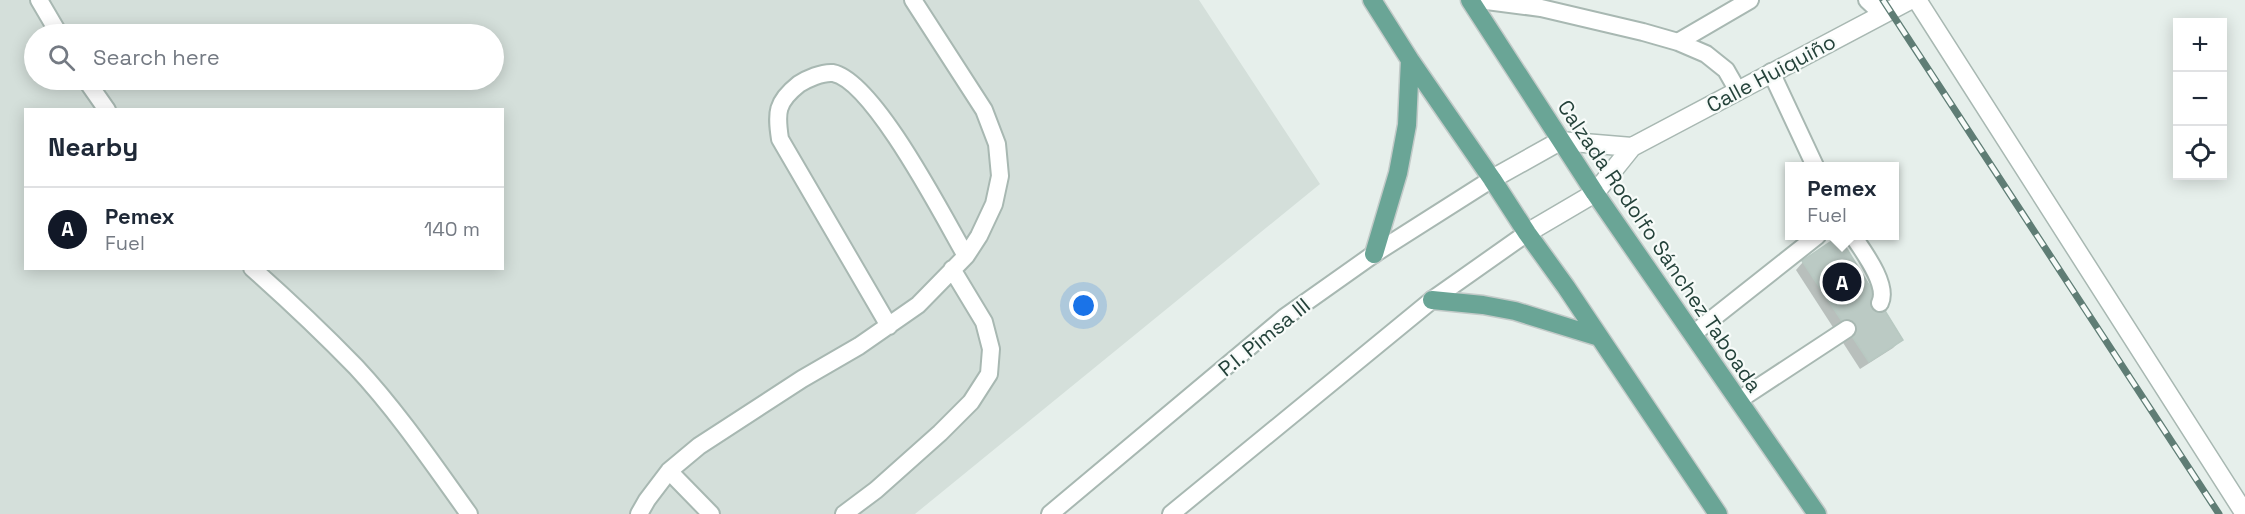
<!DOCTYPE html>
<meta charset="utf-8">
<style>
body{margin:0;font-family:"Space Grotesk",sans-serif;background:#f6f6f7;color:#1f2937}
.controls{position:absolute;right:18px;top:18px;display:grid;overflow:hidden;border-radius:0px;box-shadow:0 3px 15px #0003}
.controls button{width:54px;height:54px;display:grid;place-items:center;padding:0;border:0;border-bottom:2px solid #e0e1e3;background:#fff;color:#1f2937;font:30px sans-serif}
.you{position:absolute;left:1084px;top:306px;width:21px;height:21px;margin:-15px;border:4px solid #fff;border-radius:50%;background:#1a73e8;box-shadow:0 0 0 9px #1a73e833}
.badge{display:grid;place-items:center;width:39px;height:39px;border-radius:50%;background:#111827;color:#fff;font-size:20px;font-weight:700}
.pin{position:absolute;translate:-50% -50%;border:3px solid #fff;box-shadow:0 2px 6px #0006}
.popup{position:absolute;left:1785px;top:162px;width:114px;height:78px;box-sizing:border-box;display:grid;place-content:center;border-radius:0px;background:#fff;filter:drop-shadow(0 2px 4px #0005);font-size:20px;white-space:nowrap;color:#747a83}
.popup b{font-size:22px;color:#1f2937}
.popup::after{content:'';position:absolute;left:50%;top:100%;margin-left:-12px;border:12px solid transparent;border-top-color:#fff}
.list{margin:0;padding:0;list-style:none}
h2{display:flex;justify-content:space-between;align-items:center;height:78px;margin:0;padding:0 24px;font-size:26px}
h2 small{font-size:20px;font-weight:400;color:#747a83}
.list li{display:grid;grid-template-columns:39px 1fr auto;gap:18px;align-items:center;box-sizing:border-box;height:84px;padding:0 24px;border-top:2px solid #e0e1e3}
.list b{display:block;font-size:22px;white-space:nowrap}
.list p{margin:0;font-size:20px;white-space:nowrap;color:#747a83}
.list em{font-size:20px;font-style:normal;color:#747a83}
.icon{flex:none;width:33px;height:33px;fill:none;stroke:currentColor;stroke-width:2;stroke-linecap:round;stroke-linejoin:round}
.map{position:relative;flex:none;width:2245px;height:514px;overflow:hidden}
.search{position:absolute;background:#fff;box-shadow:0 3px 15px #0003;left:24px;top:24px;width:480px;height:66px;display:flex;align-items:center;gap:15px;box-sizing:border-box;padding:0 21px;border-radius:33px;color:#747a83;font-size:22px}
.panel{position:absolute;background:#fff;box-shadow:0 3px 15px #0003;left:24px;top:108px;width:480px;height:162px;border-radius:0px}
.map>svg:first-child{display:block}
</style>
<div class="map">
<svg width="2245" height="514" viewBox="0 0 2245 514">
<rect width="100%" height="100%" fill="#e6efeb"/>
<path fill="#d4dfda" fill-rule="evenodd" d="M0,0H1199L1320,184L915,514H0ZM34,34H494V80H34ZM26,110H502V268H26Z"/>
<path fill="#0003" d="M1803,262L1901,340L1893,348L1860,369L1796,270Z"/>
<path fill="#bbcac4" stroke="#b8c9c2" stroke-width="1.5" d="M1839,236L1903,340L1869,362L1802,261Z"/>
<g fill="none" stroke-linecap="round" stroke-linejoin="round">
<g stroke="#a8b8b2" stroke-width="20">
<path id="lane" d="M39,0L59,34
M1479,0L1541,8L1643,32L1678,42L1706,54L1726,70L1738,91
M1867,0L1882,14
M1678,42L1750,0
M1771,72L1815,166
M86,80L107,110
M1853,236C1863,251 1889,285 1880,303
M252,268C288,300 323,333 356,367C398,412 433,464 469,514
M889,326L780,139C776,113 776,102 799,84C807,79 822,72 833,73C874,81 944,218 966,256
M1693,334L1817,236
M1739,400L1847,329
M669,471L711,514
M639,514L647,500L669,471L699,446L802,379L859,346L918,305L966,256L979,236L994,204L1000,176L997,144L984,110L913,0
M844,514L876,490L940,433L971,402L989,374L991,349L984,322L952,269
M1050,514L1285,317L1374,254L1492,179
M1171,514L1432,300L1527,233"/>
</g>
<g stroke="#a8b8b2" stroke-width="21">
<path id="street" d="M1917,0L2245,514
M1492,179L1560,141L1632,147
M1527,233L1595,193L1632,147L1910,0"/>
</g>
<g stroke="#c2cac8" stroke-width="21">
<path id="primary" d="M1372,0L1410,60L1492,179L1527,233L1566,287L1718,514
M1470,0L1595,193L1817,514
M1374,254L1398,173L1407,125L1410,60
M1432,300L1483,305L1515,311L1599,337"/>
</g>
<use href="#lane" stroke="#fff" stroke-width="16"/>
<use href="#street" stroke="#fff" stroke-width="18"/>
<use href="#primary" stroke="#6aa596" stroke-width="18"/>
<g stroke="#5f7d75" stroke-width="7">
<path id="rail" d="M1883,0L2219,514"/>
</g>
<use href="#rail" stroke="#f7fbf9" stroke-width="4.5" stroke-dasharray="14" stroke-linecap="butt"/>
</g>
<g text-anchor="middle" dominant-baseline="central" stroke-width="4.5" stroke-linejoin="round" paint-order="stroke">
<g font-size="21" fill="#24423a" stroke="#f7fbf9">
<text transform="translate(1771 73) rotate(-28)">Calle Huiquiño</text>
<text transform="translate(1660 246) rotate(56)">Calzada Rodolfo Sánchez Taboada</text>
<text transform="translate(1264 337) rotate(-39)">P.I. Pimsa III</text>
</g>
</g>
</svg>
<div class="controls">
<button>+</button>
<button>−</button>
<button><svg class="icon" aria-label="locate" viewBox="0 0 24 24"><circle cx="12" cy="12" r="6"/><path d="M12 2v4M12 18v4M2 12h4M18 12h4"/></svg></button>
</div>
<div class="you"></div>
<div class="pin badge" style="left:1842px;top:282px">A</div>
<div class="popup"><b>Pemex</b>Fuel</div>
<div class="search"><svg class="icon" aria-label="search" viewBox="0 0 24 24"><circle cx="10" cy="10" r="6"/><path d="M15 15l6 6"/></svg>Search here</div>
<section class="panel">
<h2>Nearby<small></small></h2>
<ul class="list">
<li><span class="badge">A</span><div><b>Pemex</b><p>Fuel</p></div><em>140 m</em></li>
</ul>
</section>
</div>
